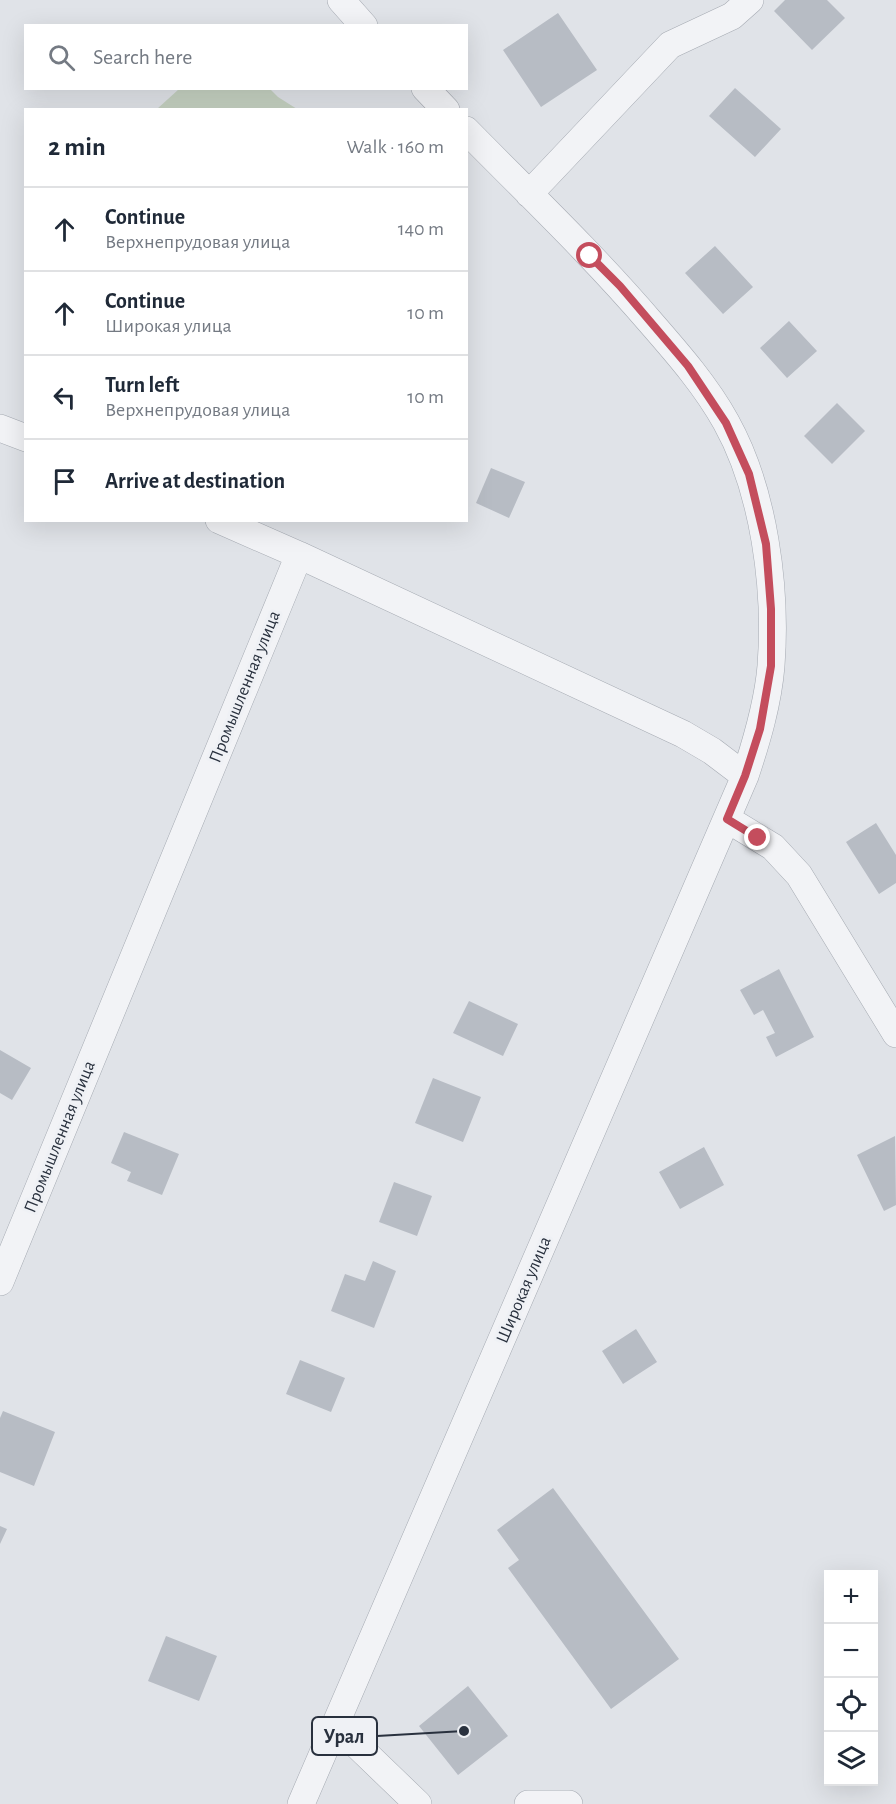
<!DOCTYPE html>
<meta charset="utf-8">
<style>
body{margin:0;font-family:"Alegreya Sans",sans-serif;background:#f6f6f7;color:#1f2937}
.controls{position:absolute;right:18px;bottom:18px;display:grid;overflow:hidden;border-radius:0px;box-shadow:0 6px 24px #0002}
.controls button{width:54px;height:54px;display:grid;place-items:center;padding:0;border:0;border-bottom:2px solid #e0e1e3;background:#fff;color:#1f2937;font:30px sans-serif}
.stop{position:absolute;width:18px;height:18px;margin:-14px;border:4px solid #c44d5d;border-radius:50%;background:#fff}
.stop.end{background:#c44d5d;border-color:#fff;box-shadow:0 2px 6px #0008}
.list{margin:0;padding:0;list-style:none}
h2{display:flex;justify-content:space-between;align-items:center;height:78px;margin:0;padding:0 24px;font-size:26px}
h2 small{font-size:20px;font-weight:400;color:#747a83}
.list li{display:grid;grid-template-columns:39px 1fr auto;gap:18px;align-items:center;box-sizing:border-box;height:84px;padding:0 24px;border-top:2px solid #e0e1e3}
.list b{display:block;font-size:22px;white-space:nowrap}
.list p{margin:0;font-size:20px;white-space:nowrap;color:#747a83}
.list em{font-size:20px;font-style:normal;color:#747a83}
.icon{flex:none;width:33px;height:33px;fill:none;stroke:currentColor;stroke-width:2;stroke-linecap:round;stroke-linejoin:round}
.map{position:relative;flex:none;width:896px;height:1804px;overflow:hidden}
.search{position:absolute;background:#fff;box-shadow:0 6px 24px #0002;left:24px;top:24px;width:444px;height:66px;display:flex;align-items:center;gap:15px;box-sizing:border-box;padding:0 21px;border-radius:0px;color:#747a83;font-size:22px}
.panel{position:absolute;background:#fff;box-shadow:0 6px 24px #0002;left:24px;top:108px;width:444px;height:414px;border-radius:0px}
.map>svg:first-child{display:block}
</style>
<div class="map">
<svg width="896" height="1804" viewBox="0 0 896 1804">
<rect width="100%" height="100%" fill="#e0e3e8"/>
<path fill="#c5d1c1" d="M179,89H270L278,97L297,109H157Z"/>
<path fill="#b7bcc4" d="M785,0H827L845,18L812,50L774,11Z
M558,13L597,70L541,107L503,50Z
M735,88L781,129L755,157L709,116Z
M715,246L753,287L723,314L685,273Z
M789,321L817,351L787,378L760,348Z
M837,403L865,431L832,464L804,436Z
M491,468L525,482L509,518L476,503Z
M876,823L896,855V883L879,894L846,842Z
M779,969L814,1037L776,1057L766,1037L775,1033L763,1010L754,1015L740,990Z
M469,1001L518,1024L503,1056L453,1033Z
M0,1050L31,1068L12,1100L0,1093Z
M433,1078L481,1097L463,1142L415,1123Z
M124,1132L179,1154L162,1195L127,1181L131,1172L111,1163Z
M895,1136L896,1205L884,1211L857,1155Z
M704,1147L724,1185L680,1209L659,1172Z
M394,1182L432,1196L417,1236L379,1222Z
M373,1261L396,1271L374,1328L331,1311L345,1274L365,1281Z
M636,1329L657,1362L623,1384L602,1351Z
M300,1360L345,1378L331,1412L286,1394Z
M3,1411L55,1432L34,1486L0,1472V1418Z
M553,1488L679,1659L611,1709L508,1568L519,1560L497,1530Z
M0,1526L7,1529L0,1544Z
M166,1636L217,1656L199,1701L148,1681Z
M468,1686L508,1736L458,1775L419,1726Z"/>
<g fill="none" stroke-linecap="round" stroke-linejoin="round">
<g stroke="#a5aab2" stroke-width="28">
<path id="minor" d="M341,0L364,26
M425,88L446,110
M529,194L670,45L732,16L750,0
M0,428L26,438
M219,520L299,555
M727,819L773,847L799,875L896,1034
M0,1282L299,555L683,734L712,751L745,776
M336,1725L418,1804
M301,1804L745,776C757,740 768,703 771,666C777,588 764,490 726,422C706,386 679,355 652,324C594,256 529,194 466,130
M528,1804H569"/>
</g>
<use href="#minor" stroke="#f2f3f6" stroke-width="27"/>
</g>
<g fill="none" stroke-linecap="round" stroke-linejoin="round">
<path stroke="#c44d5d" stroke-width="8" d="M590,256L620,286L688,366L726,423L749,474L766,544L771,609V666L760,729L745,776L727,819L758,838"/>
</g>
<g text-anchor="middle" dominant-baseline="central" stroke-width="6" stroke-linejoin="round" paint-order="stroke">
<g font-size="18" fill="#29313e" stroke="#eff1f5">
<text transform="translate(245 687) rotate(-68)">Промышленная улица</text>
<text transform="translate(60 1137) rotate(-68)">Промышленная улица</text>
<text transform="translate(524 1290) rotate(-67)">Широкая улица</text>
</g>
</g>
<path fill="none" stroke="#29313e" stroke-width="2" d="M464 1731L377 1736"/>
<circle fill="#29313e" stroke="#eff1f5" stroke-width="2" cx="464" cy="1731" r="6"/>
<rect fill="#eff1f5" stroke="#29313e" stroke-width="2" x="312" y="1717" width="65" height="38" rx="6"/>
<g font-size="20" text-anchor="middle" font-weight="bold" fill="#29313e">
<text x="344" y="1743">Урал</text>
</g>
</svg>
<div class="controls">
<button>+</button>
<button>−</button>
<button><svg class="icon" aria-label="locate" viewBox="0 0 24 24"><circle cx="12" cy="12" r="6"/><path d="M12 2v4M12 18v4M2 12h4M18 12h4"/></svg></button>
<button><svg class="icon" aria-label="layers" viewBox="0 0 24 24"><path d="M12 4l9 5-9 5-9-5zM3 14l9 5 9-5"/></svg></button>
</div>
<div class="stop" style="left:590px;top:256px"></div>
<div class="stop end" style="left:758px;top:838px"></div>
<div class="search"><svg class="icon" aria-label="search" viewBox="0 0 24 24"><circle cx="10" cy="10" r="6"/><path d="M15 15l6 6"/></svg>Search here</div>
<section class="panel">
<h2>2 min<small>Walk · 160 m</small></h2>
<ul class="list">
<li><svg class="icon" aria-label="ahead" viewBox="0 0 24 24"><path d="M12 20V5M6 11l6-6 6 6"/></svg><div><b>Continue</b><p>Верхнепрудовая улица</p></div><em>140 m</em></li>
<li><svg class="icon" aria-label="ahead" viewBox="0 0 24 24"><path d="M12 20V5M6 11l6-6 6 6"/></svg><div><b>Continue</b><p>Широкая улица</p></div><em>10 m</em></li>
<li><svg class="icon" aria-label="left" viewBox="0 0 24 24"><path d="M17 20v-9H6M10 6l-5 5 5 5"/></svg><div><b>Turn left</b><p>Верхнепрудовая улица</p></div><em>10 m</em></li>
<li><svg class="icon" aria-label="arrive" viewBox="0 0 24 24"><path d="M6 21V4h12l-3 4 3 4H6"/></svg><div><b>Arrive at destination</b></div></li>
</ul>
</section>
</div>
